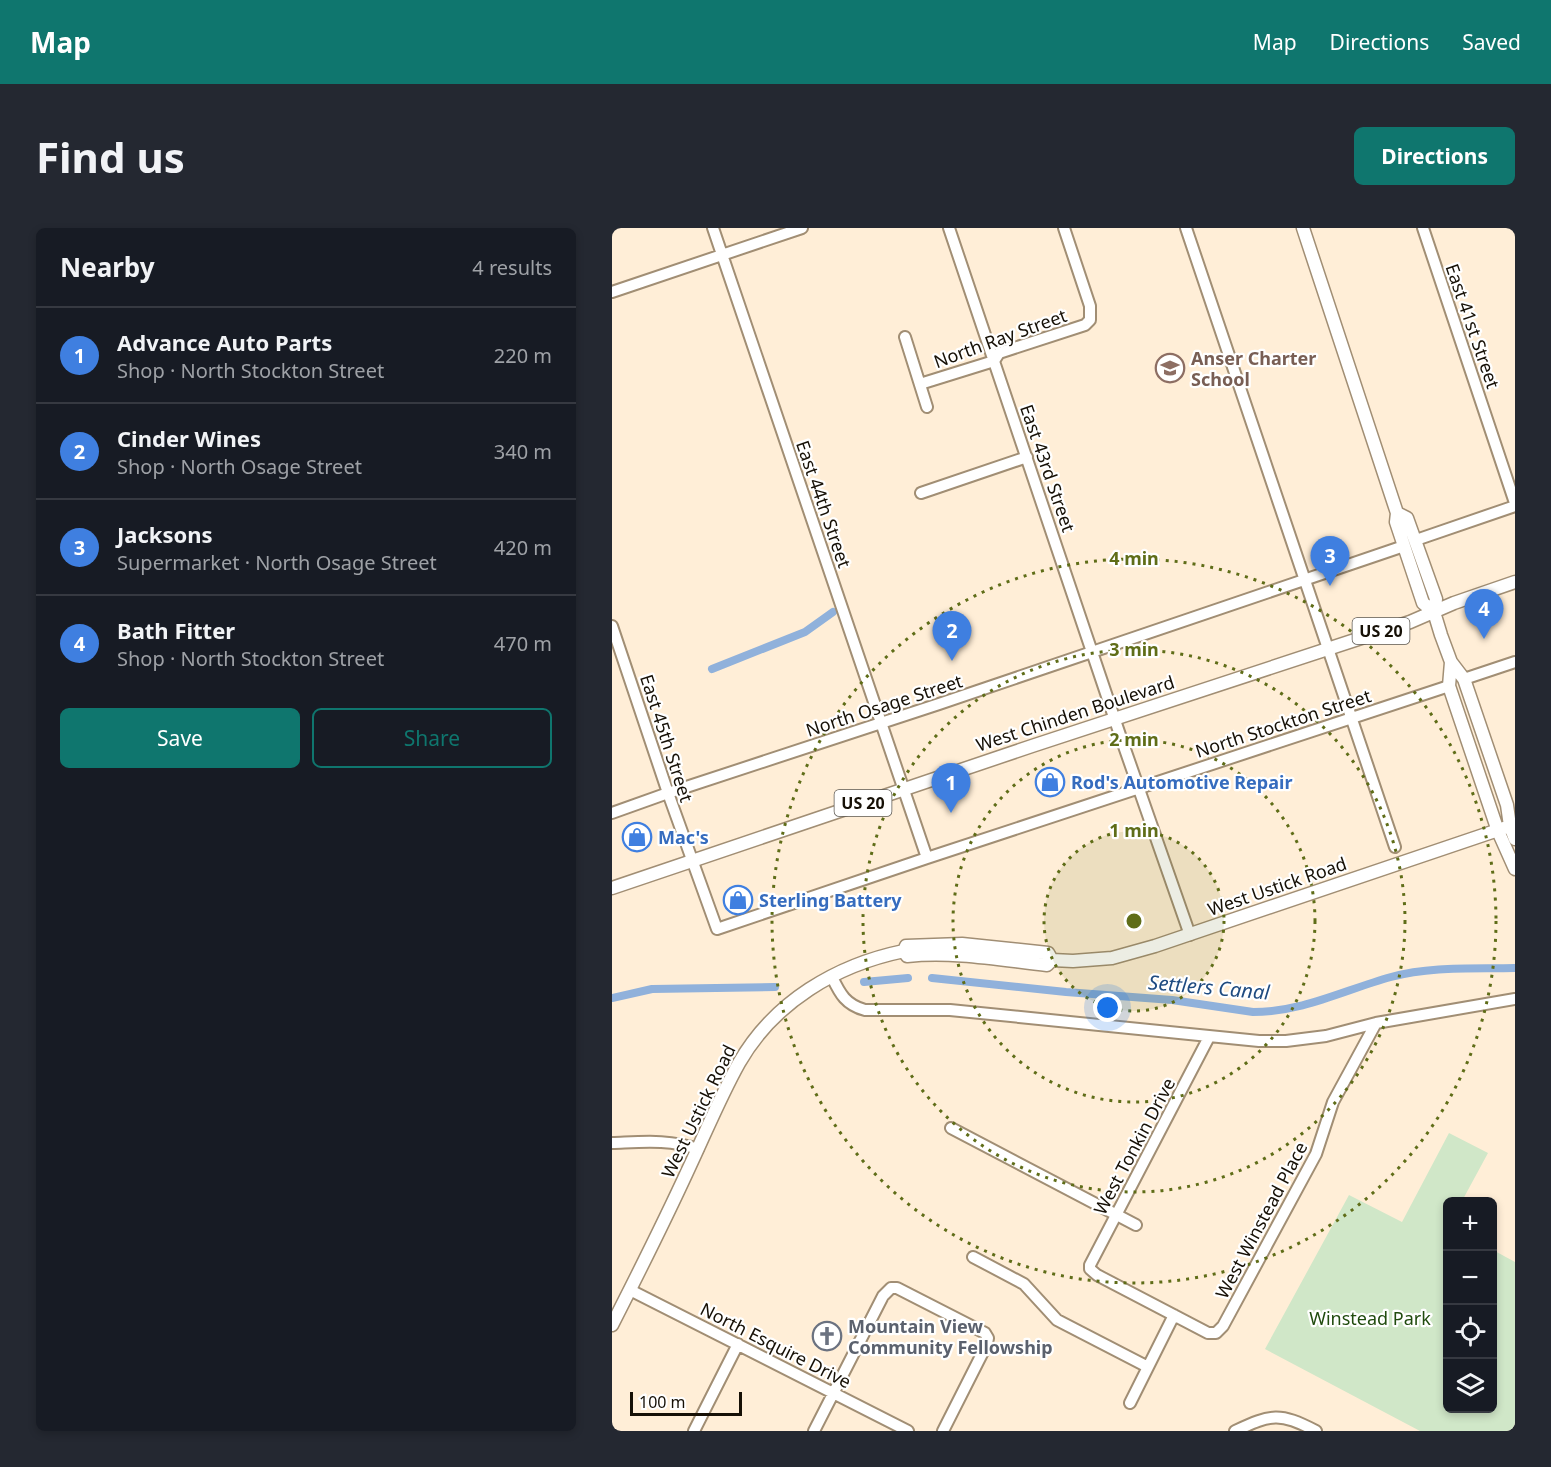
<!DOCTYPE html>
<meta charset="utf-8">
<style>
body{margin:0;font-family:"Noto Sans",sans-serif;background:#242831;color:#f1f3f6}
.controls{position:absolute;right:18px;bottom:18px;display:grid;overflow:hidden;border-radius:9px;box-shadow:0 3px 9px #0003}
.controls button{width:54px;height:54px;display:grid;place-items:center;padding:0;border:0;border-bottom:2px solid #363941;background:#171b24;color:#f1f3f6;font:30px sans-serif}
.scale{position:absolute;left:18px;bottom:15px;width:112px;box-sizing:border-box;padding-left:6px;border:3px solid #161006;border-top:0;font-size:16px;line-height:21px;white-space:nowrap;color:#161006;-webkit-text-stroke:4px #fff;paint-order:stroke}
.you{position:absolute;left:496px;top:780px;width:21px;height:21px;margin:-15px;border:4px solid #fff;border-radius:50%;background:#1a73e8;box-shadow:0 0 0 9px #1a73e833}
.badge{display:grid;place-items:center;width:39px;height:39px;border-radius:50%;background:#0f766e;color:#fff;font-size:20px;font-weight:700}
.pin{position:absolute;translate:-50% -50px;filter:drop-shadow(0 2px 3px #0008)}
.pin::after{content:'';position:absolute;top:32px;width:21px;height:18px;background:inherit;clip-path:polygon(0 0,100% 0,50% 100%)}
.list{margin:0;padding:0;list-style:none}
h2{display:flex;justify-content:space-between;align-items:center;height:78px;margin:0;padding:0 24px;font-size:26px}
h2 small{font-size:20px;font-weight:400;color:#9ea1a6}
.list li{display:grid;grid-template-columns:39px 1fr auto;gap:18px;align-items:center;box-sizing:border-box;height:96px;padding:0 24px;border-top:2px solid #363941}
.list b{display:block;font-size:22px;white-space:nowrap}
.list p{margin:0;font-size:20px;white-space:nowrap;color:#9ea1a6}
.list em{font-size:20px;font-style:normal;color:#9ea1a6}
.actions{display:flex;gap:12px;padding:18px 24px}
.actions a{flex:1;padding:14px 0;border:2px solid #0f766e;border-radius:9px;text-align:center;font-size:21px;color:#0f766e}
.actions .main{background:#0f766e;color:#fff}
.icon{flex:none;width:33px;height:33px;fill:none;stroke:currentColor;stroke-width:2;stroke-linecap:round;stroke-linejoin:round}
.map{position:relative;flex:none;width:903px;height:1203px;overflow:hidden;border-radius:9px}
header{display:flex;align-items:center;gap:36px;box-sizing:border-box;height:84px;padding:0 30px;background:#0f766e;color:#fff}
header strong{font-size:28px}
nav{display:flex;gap:33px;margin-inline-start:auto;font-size:21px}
.intro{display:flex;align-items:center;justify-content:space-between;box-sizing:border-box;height:144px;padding:0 36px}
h1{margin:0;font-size:42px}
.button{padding:15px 27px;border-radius:9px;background:#0f766e;color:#fff;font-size:21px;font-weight:700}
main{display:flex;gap:36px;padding:0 36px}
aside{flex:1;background:#171b24;border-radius:9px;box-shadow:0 3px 9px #0003}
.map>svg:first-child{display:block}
</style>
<header>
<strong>Map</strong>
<nav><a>Map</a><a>Directions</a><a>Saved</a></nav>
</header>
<div class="intro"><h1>Find us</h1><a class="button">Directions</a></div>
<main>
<aside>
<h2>Nearby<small>4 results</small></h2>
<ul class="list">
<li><span class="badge" style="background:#3f7fe0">1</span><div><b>Advance Auto Parts</b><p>Shop · North Stockton Street</p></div><em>220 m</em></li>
<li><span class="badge" style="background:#3f7fe0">2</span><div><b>Cinder Wines</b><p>Shop · North Osage Street</p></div><em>340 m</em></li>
<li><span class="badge" style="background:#3f7fe0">3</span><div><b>Jacksons</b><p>Supermarket · North Osage Street</p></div><em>420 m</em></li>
<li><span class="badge" style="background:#3f7fe0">4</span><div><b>Bath Fitter</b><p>Shop · North Stockton Street</p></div><em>470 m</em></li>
</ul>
<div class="actions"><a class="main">Save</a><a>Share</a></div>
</aside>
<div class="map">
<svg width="903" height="1203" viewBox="0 0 903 1203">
<rect width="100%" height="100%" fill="#ffeed7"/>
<path fill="#d0e7c8" d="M837,905L876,925L850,973L836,974V1180H880L881,1022L903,1034V1203H808L653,1121L737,967L790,994Z"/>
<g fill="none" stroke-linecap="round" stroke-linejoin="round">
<path stroke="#90b1db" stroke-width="8" d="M100,441L193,404L221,384
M320,750L454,764L560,772L641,784C691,784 732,762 779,749C819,738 862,741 903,740
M252,754L296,750
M0,770L40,761L163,759"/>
<g stroke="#a18e74" stroke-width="14">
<path id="minor" d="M101,0L315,630
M337,0L507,504L578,707
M574,0L783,619
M811,0L903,275
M0,64L190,0
M293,109L315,179
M308,156L382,133L387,125L473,97L478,92V78L452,0
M309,265L415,229
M804,312L903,278
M0,398L56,565L105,701L315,630L837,458
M852,451L903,434
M0,585L56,565L327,476L792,318
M220,749C228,766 234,777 253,782H338L647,813H674L714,808L764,795L903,771
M597,809L478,1037V1041L485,1047L596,1105H604L611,1098L704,926L721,874L764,795
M339,900L524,997
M0,915C30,914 57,911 86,921
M361,1029L412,1056L445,1092L536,1139
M18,1062L296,1203
M518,1175L562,1087
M82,1203L126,1116
M202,1203L271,1068L279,1060H285L373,1105L376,1110L375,1116L331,1203
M623,1203C660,1186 667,1184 704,1203"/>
</g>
<g stroke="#a18e74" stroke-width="15">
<path id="major" d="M691,0L785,285L784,294L811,375L822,384
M785,285L795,290L824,371L822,384L829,407L839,434L852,451L895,577L898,598L903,611
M839,434L837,458L886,603L903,641
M0,660L420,518L798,394L842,375L903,354
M292,723L295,728C342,723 389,732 435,737L440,732L461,733L500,730L543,718L898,598
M0,1097C26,1046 52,994 76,942C93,906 108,869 127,835C162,774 224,737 292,723L294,718L350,716L436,725L440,732"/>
</g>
<use href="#minor" stroke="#fff" stroke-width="10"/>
<use href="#major" stroke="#fff" stroke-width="12"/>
</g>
<circle cx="522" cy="693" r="90" fill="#5f6d18" fill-opacity=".12"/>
<g fill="none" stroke="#5f6d18" stroke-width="3" stroke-dasharray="3 6">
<circle cx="522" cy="693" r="90"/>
<circle cx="522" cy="693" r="181"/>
<circle cx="522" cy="693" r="271"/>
<circle cx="522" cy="693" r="362"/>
</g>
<defs>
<g id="school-ring" transform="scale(1.5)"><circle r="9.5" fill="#fff" stroke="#8d6e63" stroke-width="1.5"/><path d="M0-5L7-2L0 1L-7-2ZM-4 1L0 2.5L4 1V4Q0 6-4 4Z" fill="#8d6e63"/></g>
<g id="shop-ring" transform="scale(1.5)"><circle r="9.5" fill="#fff" stroke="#3f7fe0" stroke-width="1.5"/><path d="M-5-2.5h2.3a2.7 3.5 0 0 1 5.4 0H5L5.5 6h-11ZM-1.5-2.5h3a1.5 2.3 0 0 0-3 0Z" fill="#3f7fe0"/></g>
<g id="church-ring" transform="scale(1.5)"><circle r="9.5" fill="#fff" stroke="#6b7280" stroke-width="1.5"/><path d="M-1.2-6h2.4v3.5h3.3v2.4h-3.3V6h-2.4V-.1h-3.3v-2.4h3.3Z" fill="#6b7280"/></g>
</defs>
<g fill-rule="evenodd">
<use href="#school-ring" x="558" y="140"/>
<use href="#shop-ring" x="438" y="554"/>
<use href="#shop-ring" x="25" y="609"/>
<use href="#shop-ring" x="126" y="672"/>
<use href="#church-ring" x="215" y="1108"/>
</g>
<g text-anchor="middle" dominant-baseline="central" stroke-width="4.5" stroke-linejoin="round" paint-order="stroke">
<g fill="#fff" stroke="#5c5851" stroke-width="1.5">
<rect x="740.5" y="390" width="57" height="26" rx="4.5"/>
<rect x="222.5" y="562" width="57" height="26" rx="4.5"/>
</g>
<g font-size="16" font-weight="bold" fill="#161006">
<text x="769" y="403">US 20</text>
<text x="251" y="575">US 20</text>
</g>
<g font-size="18" fill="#161006" stroke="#fff">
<text transform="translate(861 98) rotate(71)">East 41st Street</text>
<text transform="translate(388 110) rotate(-20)">North Ray Street</text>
<text transform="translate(436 240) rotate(71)">East 43rd Street</text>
<text transform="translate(212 276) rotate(71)">East 44th Street</text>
<text transform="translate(272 477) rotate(-18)">North Osage Street</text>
<text transform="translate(463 485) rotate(-18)">West Chinden Boulevard</text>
<text transform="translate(671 495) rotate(-18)">North Stockton Street</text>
<text transform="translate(55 510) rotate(72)">East 45th Street</text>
<text transform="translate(665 658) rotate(-19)">West Ustick Road</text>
<text transform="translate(86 883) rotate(-64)">West Ustick Road</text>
<text transform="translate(522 918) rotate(-62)">West Tonkin Drive</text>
<text transform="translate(649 992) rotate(-62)">West Winstead Place</text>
<text transform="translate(164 1117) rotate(27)">North Esquire Drive</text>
</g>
<g font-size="18" font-weight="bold" fill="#785e54" stroke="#fff" text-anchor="start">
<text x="579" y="130">Anser Charter<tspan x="579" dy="21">School</tspan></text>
</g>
<g font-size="18" font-weight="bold" fill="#366cbe" stroke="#fff" text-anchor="start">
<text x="459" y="554">Rod's Automotive Repair</text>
<text x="46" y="609">Mac's</text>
<text x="147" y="672">Sterling Battery</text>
</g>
<g font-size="18" fill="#204b0e" stroke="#fff">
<text x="758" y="1090">Winstead Park</text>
</g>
<g font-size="18" font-weight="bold" fill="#5b616d" stroke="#fff" text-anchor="start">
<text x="236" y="1098">Mountain View<tspan x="236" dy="21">Community Fellowship</tspan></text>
</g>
<g font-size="20" font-style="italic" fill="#1f4b80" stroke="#fff">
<text transform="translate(597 759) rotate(5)">Settlers Canal</text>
</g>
</g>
<circle cx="522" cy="693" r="9" fill="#5f6d18" stroke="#fff" stroke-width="3"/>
<g font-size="18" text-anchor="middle" font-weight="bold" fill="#5f6d18" stroke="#fff" stroke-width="4.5" stroke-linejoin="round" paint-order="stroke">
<text x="522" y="337">4 min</text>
<text x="522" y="428">3 min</text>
<text x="522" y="518">2 min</text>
<text x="522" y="609">1 min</text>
</g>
</svg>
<div class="controls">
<button>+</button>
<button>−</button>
<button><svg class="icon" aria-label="locate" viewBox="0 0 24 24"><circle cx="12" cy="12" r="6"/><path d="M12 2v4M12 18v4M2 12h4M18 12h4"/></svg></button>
<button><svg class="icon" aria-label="layers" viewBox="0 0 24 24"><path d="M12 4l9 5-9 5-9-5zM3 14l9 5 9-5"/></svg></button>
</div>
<div class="scale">100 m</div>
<div class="you"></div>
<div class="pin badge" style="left:339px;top:585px;background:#3f7fe0">1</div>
<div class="pin badge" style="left:340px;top:433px;background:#3f7fe0">2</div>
<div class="pin badge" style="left:718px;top:358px;background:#3f7fe0">3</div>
<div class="pin badge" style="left:872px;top:411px;background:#3f7fe0">4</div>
</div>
</main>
